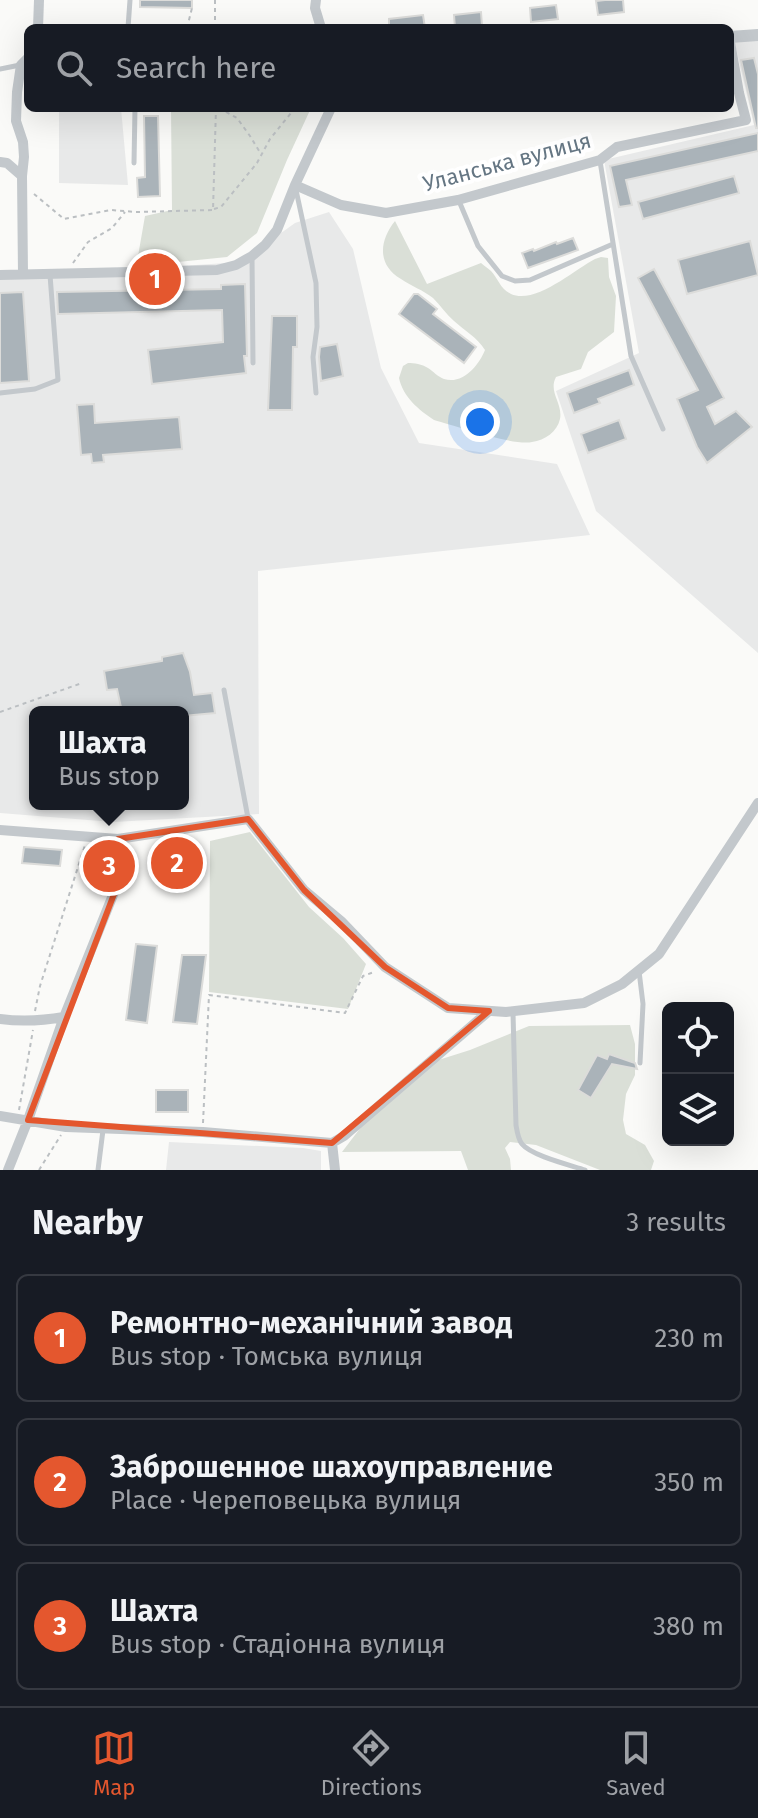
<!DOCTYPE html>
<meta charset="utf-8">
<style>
body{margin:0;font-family:"Fira Sans",sans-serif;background:#242831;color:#f1f3f6}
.controls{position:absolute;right:24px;bottom:24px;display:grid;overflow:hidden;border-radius:12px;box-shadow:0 8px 32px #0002}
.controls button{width:72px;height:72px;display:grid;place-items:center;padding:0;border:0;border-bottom:2px solid #363941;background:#171b24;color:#f1f3f6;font:40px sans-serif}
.you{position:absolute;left:480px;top:422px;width:28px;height:28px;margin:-20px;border:6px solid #fff;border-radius:50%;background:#1a73e8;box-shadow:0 0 0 12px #1a73e833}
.badge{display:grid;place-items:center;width:52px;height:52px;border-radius:50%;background:#e4572e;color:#fff;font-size:26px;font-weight:700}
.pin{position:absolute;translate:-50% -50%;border:4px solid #fff;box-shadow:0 2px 8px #0006}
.popup{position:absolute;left:29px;top:706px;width:160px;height:104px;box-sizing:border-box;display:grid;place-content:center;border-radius:12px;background:#171b24;filter:drop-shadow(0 2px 6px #0005);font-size:26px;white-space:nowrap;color:#9ea1a6}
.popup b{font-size:30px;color:#f1f3f6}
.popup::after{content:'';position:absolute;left:50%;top:100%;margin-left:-16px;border:16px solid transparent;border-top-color:#171b24}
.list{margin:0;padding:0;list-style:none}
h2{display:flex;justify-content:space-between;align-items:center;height:104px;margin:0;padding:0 32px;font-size:34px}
h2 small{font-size:26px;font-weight:400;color:#9ea1a6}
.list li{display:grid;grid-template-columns:52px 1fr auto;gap:24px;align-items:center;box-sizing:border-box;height:128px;margin:0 16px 16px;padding:0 16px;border:2px solid #363941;border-radius:12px}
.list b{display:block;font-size:30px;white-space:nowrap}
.list p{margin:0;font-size:26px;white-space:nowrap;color:#9ea1a6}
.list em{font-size:26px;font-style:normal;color:#9ea1a6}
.icon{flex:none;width:44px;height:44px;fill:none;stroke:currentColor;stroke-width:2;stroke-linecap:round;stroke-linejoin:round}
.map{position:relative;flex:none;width:758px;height:1170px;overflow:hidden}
.search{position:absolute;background:#171b24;box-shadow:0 8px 32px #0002;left:24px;right:24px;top:24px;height:88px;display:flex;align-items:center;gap:20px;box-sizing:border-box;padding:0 28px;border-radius:12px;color:#9ea1a6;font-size:30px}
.sheet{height:536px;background:#171b24}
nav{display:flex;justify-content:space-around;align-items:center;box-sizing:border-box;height:112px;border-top:2px solid #363941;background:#171b24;font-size:22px;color:#9ea1a6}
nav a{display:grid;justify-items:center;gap:4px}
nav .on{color:#e4572e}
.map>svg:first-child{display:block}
</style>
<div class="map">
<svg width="758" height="1170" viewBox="0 0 758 1170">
<rect width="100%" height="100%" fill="#fafaf8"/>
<path fill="#e8e9e9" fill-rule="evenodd" d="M758,38V653L596,511L556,391L639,353L604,160L754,125L734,40Z
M59,108H121L128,185L59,183Z
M329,212L353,249L381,368L419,443L557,464L590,535L258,571L259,814L113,822L0,813V278L241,262L295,223ZM35,712H183V804H35Z
M169,1142L303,1148L321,1151V1170H166Z"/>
<path fill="#dadfd7" d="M171,108H311L287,160L257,233L227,257L168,263L137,262L145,216L172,210Z
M395,221L427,284L481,263C484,266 488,268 491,271C498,278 500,289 511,294C535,305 574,270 595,259L601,257L608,258L609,277L616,296L614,332L588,352L581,369L556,377C548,392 563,403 560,419C557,432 545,440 532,442C513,446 456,426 434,420C419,410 403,397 399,378L403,366L408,363C414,363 422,364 428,368C433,371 438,377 444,379C463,385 479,365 485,350C477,337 465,331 454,321C446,314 440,305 433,298C423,290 411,286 401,279C377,265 379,241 395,221Z
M250,832L309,907L343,938L366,964L348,1009L209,992L210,841Z
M630,1025L635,1044V1075L626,1094L623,1120L626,1134L645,1145L654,1161L651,1170H600L536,1145L510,1142L505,1148L510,1159L511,1170H468L461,1151L342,1152L384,1097L429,1063L470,1050L529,1026Z"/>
<path fill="#aab3b9" stroke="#dcdcda" stroke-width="2" d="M140,0H192V8L140,7Z
M605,0H623L624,12L598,15L596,1Z
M556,5L558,19L531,22L530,8Z
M481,12L482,26L455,28L454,15Z
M423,15L425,28H389V19Z
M754,58L758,74V128H756L741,60Z
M144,116H158L160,196L138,197L137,178L145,177Z
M758,133V151L626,180L632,205L619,207L610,166Z
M734,176L739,193L643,219L638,202Z
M573,238L578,250L528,268L522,253L533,249L534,251L556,242L557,244Z
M750,241L758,275L687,294L678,260Z
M654,269L724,398L707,407L715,424L736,411L752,427L707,463L697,447L677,399L698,390L638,278Z
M245,284L247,356H244L246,373L152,384L148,350L223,342L222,310L58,314L57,292L221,289V285Z
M23,292L29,381L0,383V293Z
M414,294H418L437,309L433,314L476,347L464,363L399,314Z
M272,316H297V347H293L292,410H268Z
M337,344L343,376L321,381L319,357L320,347Z
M629,370L634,385L598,399L600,403L574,413L567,393Z
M94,404L95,423L179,417L182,449L103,455L104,462L92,463L91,454L81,455L77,405Z
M619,420L626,439L588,453L581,434Z
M183,653L190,672L194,695L212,693L215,713L183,716V712H122L117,689L107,690L104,671L162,661V657Z
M24,847L62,850L60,866L22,863Z
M201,849L204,870L153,876L151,855Z
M136,944L157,946L147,1023L126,1020Z
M182,955H206L197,1024L173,1022Z
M609,1054L635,1063L637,1069L612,1064L591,1098L578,1090L597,1055L607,1059Z
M156,1090H188V1112H156Z"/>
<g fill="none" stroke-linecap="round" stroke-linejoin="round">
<path stroke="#bbbfc2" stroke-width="2" stroke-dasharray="4 4" stroke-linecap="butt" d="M187,28L192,8
M215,28V0
M219,108L237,118L250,136L261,154
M34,194L64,219L111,210L136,212L213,210L216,108
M214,209L221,207L257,163L270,139L295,108
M73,263L88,242L112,228L125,212
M0,712L82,683
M35,1011L40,986L85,845
M19,1110L33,1030
M203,1123L209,995L345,1013L363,976L374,972
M39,1170L61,1135"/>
<path stroke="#c3c8cc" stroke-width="5" d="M128,28L130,0
M0,69L20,65
M600,161L631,356L663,429
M134,163L135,108
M296,190L316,283L317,327L313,357L316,393
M459,201L478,246L502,276L515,281L530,280L613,244
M252,257L253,363
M0,393L35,389L58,380L50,275
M224,690L248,818
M639,971L643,1004L640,1063
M513,1013L516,1125C517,1131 518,1139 522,1144C532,1156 570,1165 585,1170
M98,1170L103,1130"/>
<path stroke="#c3c8cc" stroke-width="10" d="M316,0L315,8L321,28
M38,28L39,0
M0,162L7,163L22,176
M295,185L341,205L386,213L458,200L600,160L617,147L746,120L739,93L730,42
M23,274L22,176L24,157L23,142L16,121L17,92L21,65L28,58
M0,275L217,270L236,265L252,256L265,245L277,230L295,185L331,108
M0,830L118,839L248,819L304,890L341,921L385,967L448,1008L506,1012L584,1003L622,984L659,954L758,803
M0,1019C23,1022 41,1021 64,1017
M0,1116L66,1127L203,1132L332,1143L344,1136L489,1011
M332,1143L335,1170
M8,1170L28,1120L64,1017L127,860L118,839"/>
<path stroke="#c3c8cc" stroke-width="12" d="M730,37L758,35"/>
</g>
<path fill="none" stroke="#e4572e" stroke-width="6" stroke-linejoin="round" d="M248,819L304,890L385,967L448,1008L489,1011L332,1143L28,1120L127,860L118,839Z"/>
<g text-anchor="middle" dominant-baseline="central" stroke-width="8" stroke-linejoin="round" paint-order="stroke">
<g font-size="22" fill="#657683" stroke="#fff">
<text transform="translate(507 162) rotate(-15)">Уланська вулиця</text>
</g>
</g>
</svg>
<div class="controls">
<button><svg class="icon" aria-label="locate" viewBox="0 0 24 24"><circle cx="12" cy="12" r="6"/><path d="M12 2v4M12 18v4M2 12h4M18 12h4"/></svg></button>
<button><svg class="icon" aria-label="layers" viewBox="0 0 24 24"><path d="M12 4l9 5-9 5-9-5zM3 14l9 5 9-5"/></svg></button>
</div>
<div class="you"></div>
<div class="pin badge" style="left:155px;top:279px">1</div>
<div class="pin badge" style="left:177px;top:863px">2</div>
<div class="pin badge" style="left:109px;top:866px">3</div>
<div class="popup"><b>Шахта</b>Bus stop</div>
<div class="search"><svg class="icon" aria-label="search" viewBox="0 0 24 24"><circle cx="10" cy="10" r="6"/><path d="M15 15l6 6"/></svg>Search here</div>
</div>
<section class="sheet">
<h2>Nearby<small>3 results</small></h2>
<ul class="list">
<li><span class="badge">1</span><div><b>Ремонтно-механічний завод</b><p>Bus stop · Томська вулиця</p></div><em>230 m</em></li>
<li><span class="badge">2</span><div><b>Заброшенное шахоуправление</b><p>Place · Череповецька вулиця</p></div><em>350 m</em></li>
<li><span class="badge">3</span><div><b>Шахта</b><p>Bus stop · Стадіонна вулиця</p></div><em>380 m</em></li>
</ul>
</section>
<nav>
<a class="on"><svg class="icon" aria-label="map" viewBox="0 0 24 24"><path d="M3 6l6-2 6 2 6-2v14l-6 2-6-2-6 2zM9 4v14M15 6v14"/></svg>Map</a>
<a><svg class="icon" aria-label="directions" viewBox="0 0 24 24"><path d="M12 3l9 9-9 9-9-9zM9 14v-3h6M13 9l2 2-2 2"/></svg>Directions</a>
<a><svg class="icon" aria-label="saved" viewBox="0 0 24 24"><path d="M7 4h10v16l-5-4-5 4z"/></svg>Saved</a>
</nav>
